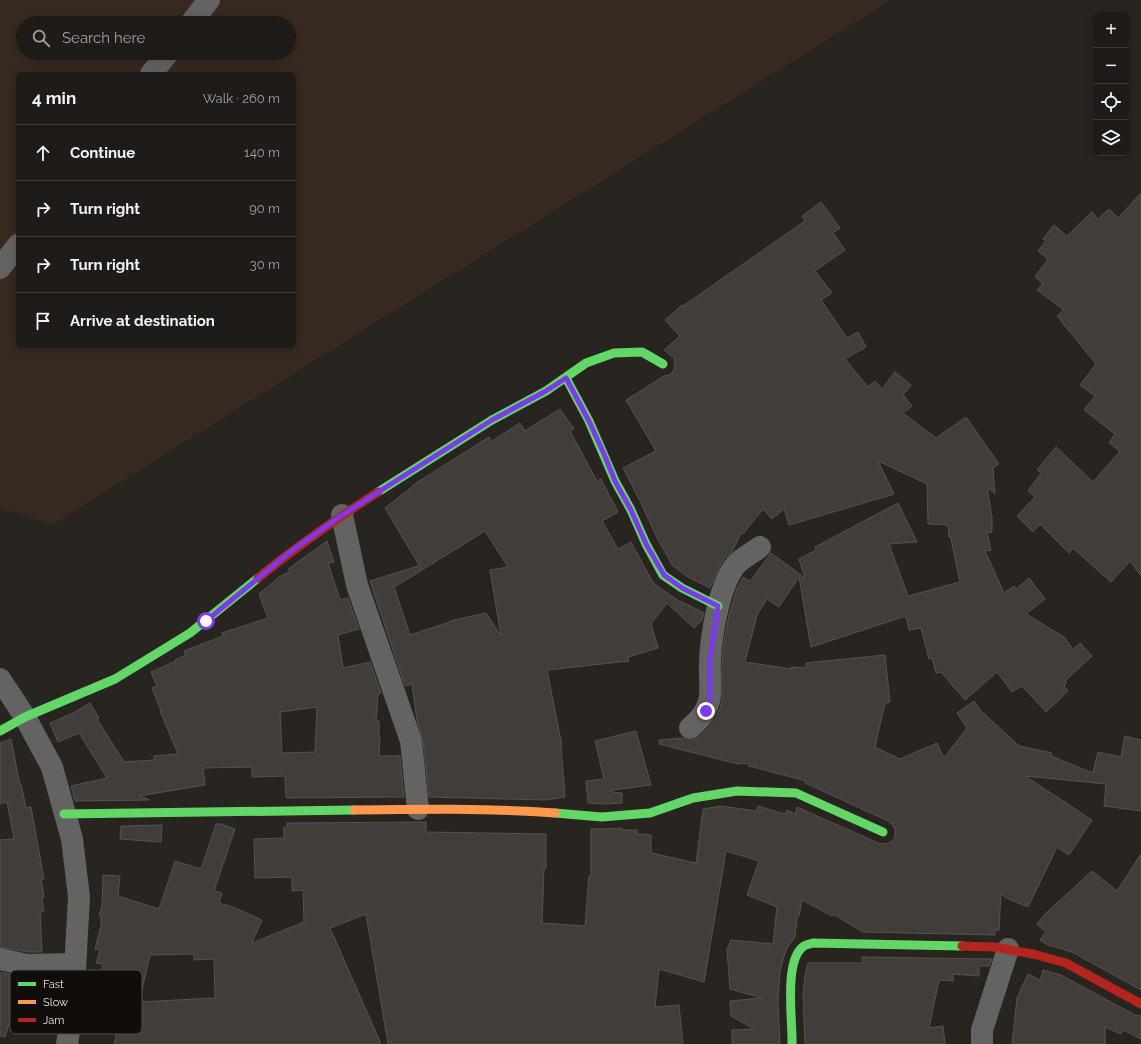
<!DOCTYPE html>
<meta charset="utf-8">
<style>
body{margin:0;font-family:Raleway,sans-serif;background:#2b2825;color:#f1f3f6}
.controls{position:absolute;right:12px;top:12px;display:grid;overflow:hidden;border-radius:6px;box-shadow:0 2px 10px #0003}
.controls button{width:36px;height:36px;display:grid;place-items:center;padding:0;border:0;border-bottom:1px solid #3c3937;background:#1e1b18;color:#f1f3f6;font:20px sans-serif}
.stop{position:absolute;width:12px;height:12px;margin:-9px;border:3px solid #7c3aed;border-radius:50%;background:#fff}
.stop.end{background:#7c3aed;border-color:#fff;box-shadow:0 1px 4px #0008}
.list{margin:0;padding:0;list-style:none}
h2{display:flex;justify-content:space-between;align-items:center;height:52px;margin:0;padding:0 16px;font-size:17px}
h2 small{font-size:13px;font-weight:400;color:#a1a1a2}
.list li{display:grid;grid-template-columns:26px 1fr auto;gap:12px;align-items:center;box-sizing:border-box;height:56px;padding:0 16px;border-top:1px solid #3c3937}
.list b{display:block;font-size:15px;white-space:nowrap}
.list em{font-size:13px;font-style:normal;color:#a1a1a2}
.icon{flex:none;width:22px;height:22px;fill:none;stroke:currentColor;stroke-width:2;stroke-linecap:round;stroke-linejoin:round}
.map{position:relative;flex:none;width:1141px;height:1044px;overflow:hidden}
.search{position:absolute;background:#1e1b18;box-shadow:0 2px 10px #0003;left:16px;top:16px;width:280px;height:44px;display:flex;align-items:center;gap:10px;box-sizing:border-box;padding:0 14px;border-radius:22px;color:#a1a1a2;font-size:15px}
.panel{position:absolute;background:#1e1b18;box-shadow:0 2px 10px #0003;left:16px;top:72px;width:280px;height:276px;border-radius:6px}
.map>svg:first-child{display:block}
</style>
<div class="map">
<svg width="1141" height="1044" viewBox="0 0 1141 1044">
<rect width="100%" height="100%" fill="#282420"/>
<path fill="#372920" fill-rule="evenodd" d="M0,0H891L52,525L0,508ZM23,23H289V53H23ZM18,74H294V346H18Z"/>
<path fill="#403d3a" stroke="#56524f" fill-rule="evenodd" d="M1141,193V576L1130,561L1111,582L1073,548L1069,553L1040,524L1033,532L1017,516L1035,497L1028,491L1041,473L1037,470L1056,447L1093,482L1120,451L1109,443L1115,434L1084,410L1095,396L1080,385L1096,364L1057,316L1064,310L1037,290L1043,283L1035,277L1048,259L1038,251L1046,241L1043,239L1054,225L1067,236L1092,212L1098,219L1109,209L1118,218Z
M821,202L840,228L833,233L845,250L815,271L832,293L821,300L847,338L858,332L866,347L845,359L868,387L875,381L882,389L895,372L911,385L903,395L912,406L903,413L936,438L966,417L999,464L993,468L995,494L987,487L992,517V532L987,533L991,550L985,551L1004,593L1014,586L1016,589L1029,578L1045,599L1026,614L1064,637L1073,649L1080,643L1092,656L1065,681L1067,683L1064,686L1068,691L1046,712L1022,686L1012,692L997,672L965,700L941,672L936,673L932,658L929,659L921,628L909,630L906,616L811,647L799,577L779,607L767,599L757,615L745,662L791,669V667L806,668V663L885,655L890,702L885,703L875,747L900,759L937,743L944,758L967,728L957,713L974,701L980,710L1019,746L1052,753L1051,756L1093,773L1098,752L1121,757L1125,736L1141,740V811L1104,806L1106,784L1025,776L1092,820L1069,855L1057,847L1028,907L1006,898L1001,894L999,930H995V935L863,932L833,914L832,916L802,900L799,916H797L795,937L789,945L785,953L780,971L778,1000L780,1044H732V1030L754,1029L731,1016L730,1001L762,998L730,989L727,949L731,940L773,944L777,907L747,895L759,861L726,851L704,982L659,969L655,1007L679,1005L683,1044H388L366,914L330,928L381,1044H114L119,1022L98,1017L103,990L97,989L103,964L96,963L100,950L95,949L101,926V916L99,915L102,907L103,875L120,876L118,896L159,909L175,861L201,869L216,824H221L235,829L214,891L222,893L219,903L233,907L262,920L252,943L304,922L303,890L292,891V877L255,878L254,839L284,838V827H287V823L426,822V832L546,834V868H544L542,923L585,926L589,876H591V829H603L622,828V830H637V834L651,835V853L696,863L703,809L721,806L756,811L758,806L785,814L787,810L795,814L797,807L878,843L885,844L891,842L895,837V830L893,825L888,821L805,783L806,781L749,766L748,763L738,764L659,744V740L684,738L687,740H693L699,737L709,727L715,719L720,709L722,699V666L724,640L729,615L736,591L743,577L750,581L771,553L805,578L799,559L816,550L815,547L898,503L917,542L889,544L908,596L960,582L952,544L951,537H949L948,525L928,524L927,484L878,461L894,494L789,525L784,509L772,519L763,509L743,534L741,533L732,552L724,559L718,570L710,588L688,577L673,566L657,538L642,505L623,468L656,451L626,400L664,376L670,375L674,370L675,364L674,358L664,350L680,336L665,320L682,305L683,306L805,221L802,216ZM194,954V960L214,959L215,998L139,1002L150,955Z
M560,409L574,429L570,431L597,481L601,479L618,512L602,521L618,549L631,542L652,581L656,585L676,599L704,613L702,620L694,628L667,603L651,624L658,648L628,657L629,661L547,670L562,746H561L565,797L546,800L429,797L423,740L417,721L412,684L405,686L370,581L418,566L421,571L394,587L410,635L450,622V621L486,613L501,636L490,570L508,567L485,531L422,570L385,508L413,486V485L489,437L492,441L520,423L525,431Z
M327,541L334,562L328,563L340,600L348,598L359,629L338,635L343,668L370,662L381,693L378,694L376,721H379V737H380L379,756H400L404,797L286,798L285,776L252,777V767L203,768L205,785L139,796L150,800L75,801L71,786L107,778L79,733L58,742L50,723L73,713L90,703L99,718L97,719L124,762L154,760V756L178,754L160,711H161L152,688L157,686L151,672L176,661L175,660L186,655L184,651L223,636L222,633L268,618L259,594L282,575L290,572L288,569ZM317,707L315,752L282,753L280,712Z
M636,731L651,785L612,790V792L622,793V803L602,804L588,803L586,781L604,779L595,741Z
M11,739L20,785L21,784L26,808L31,807L44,879H41L44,897L42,898L44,911H40L42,952H28L0,947V840L14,839L7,802L0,804V743Z
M162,825L161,842L120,839L121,826Z
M1141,854V990L1072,952L1048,945L1040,940L1046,932L1037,924L1045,914L1092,871L1117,891Z
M862,957L992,959L989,966H979V976L953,974V981L939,980L929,1028L943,1026L945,1044H805L803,995L805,975L808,963H862Z
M1043,970L1061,975L1135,1015L1141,1016V1039L1123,1030L1121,1034L1105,1027V1044H1012L1017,998L1028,974L1040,980Z
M0,972L24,977H34L32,983L21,980L5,1037L0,1036Z"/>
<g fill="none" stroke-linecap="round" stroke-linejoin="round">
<path stroke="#646361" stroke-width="22" d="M191,23L209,0
M151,74L168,53
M0,268L18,245
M342,515L357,585L411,741L418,809
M0,679L25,717L52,767L72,839L79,897L73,1006L67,1044
M690,728C699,720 706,713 709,701C712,689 709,674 710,661C711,635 719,588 734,567C740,559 752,553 760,547
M0,959L27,965L75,964
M982,1044V1030L1008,949"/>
<path stroke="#63d668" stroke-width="9" d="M566,378L589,421L615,481L631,510L646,544L663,575L682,588L718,606
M378,492L492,420L546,391L586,363L614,353L642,352L663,364
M0,731L25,717L115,679L190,633L258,578
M555,813L602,817L650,813L693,798L737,791L796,793L883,832
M64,814L354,810
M792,1044C793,1022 783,960 804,946C807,944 810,944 813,943L962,946"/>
<path stroke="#ff974d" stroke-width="9" d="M354,810C420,809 488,808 555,813"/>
<path stroke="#b3261e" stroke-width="9" d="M258,578C296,547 336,519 378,492
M962,946L994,947L1033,954L1066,963L1141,1004"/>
</g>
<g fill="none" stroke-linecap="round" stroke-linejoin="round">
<path stroke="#7c3aed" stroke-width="5" d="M206,621L290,552L342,515L492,420L546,391L566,378L589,421L604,454L615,481L631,510L646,544L664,575L682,588L718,606L710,660V700L706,711"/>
</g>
<rect x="10" y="970" width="132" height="64" rx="6" fill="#110d0b" stroke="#524e4b" stroke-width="1"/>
<rect x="18" y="982" width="18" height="4" fill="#63d668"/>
<rect x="18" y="1000" width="18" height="4" fill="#ff974d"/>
<rect x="18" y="1018" width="18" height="4" fill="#b3261e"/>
<g font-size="11" fill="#ebe4e0">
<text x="43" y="988">Fast</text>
<text x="43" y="1006">Slow</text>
<text x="43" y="1024">Jam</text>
</g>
</svg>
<div class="controls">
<button>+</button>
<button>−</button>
<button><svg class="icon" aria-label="locate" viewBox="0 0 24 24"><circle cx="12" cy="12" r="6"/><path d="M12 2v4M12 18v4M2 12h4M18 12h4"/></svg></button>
<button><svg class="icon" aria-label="layers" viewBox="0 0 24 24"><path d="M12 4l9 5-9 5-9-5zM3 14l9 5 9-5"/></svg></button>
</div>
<div class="stop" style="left:206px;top:621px"></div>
<div class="stop end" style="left:706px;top:711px"></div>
<div class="search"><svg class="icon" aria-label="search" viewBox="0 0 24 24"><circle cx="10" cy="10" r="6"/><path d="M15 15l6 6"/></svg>Search here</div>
<section class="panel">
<h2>4 min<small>Walk · 260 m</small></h2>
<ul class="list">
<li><svg class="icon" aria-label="ahead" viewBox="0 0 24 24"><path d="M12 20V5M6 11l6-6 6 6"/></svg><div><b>Continue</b></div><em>140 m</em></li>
<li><svg class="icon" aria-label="right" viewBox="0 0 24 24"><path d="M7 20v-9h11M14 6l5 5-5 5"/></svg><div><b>Turn right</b></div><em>90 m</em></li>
<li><svg class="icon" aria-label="right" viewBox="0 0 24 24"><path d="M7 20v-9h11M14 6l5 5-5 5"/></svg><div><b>Turn right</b></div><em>30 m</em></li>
<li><svg class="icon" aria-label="arrive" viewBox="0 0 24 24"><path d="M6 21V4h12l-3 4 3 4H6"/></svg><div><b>Arrive at destination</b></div></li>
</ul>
</section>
</div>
